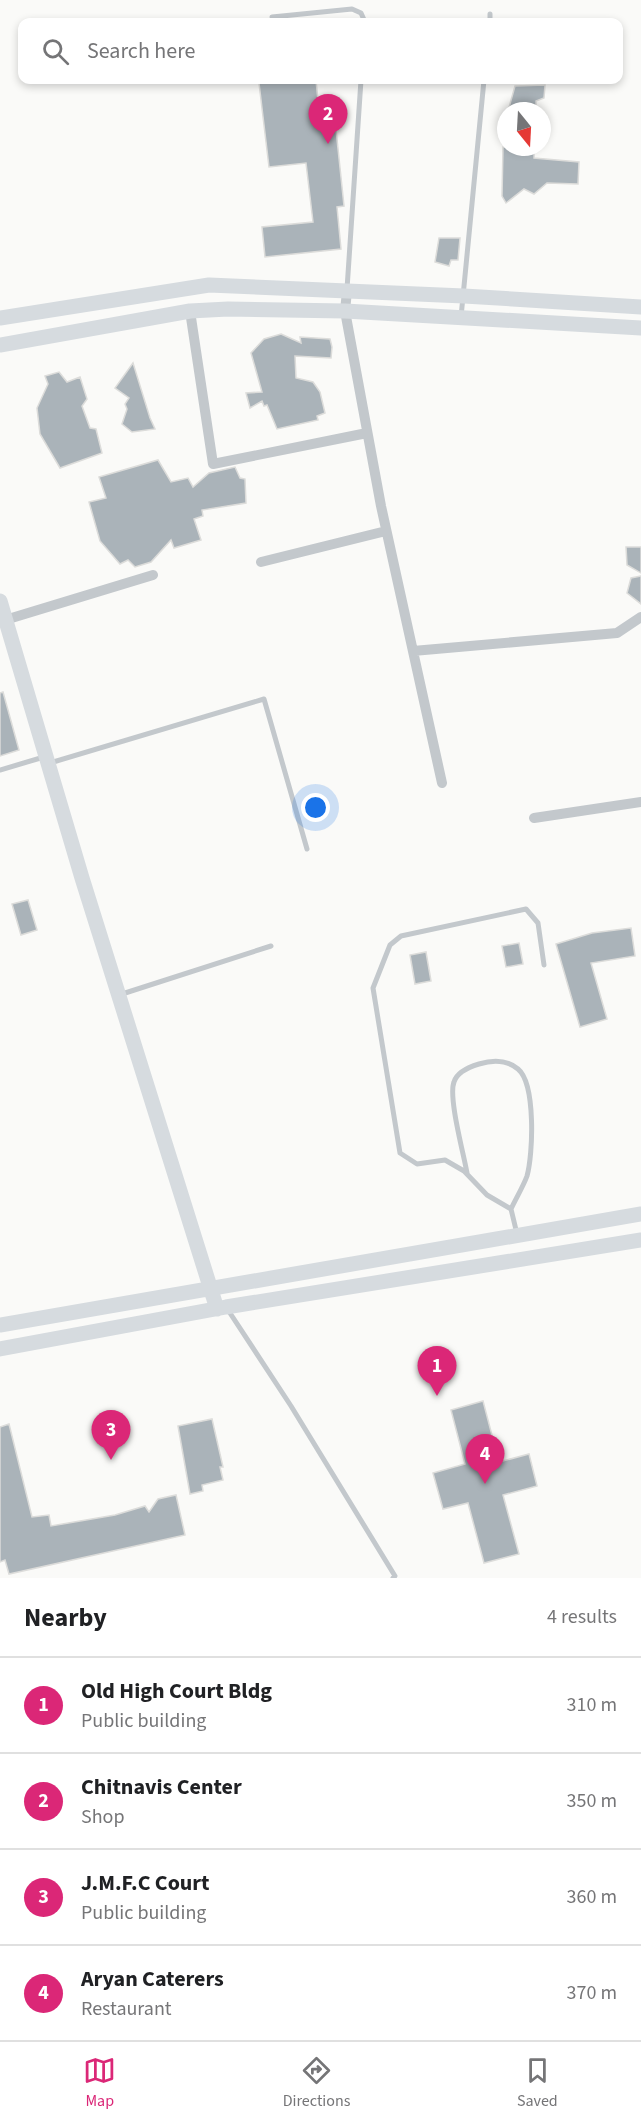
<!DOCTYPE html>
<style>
body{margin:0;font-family:"Source Sans 3",sans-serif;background:#f6f6f6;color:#202124}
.compass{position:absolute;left:497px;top:102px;width:54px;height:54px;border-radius:50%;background:#fff;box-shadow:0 3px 9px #0003;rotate:162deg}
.you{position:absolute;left:316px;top:808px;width:21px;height:21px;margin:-15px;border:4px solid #fff;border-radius:50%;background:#1a73e8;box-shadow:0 0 0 9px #1a73e833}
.badge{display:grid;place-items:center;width:39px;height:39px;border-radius:50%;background:#db2777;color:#fff;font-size:20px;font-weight:700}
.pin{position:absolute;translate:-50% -50px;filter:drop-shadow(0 2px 3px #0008)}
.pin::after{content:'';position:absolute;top:32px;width:21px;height:18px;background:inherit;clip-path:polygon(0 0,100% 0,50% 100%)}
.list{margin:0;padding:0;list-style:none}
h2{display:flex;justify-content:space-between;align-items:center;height:78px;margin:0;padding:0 24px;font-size:26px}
h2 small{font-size:20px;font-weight:400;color:#757577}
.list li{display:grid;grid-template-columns:39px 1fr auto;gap:18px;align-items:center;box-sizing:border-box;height:96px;padding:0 24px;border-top:2px solid #e0e0e0}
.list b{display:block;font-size:22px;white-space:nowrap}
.list p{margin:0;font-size:20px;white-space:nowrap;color:#757577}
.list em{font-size:20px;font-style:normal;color:#757577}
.icon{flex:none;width:33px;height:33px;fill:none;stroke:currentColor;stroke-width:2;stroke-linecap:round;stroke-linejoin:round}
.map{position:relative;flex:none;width:641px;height:1578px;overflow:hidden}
.search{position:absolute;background:#fff;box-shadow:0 3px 9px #0003;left:18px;right:18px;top:18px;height:66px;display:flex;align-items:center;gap:15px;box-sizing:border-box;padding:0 21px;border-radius:12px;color:#757577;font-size:22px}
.sheet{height:462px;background:#fff}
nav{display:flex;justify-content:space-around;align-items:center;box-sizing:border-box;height:84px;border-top:2px solid #e0e0e0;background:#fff;font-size:16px;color:#757577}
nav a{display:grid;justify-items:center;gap:3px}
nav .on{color:#db2777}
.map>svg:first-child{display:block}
</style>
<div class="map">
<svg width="641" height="1578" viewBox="0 0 641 1578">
<rect width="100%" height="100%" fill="#fafaf8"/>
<path fill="#aab3b9" stroke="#dcdcda" stroke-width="1.5" d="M277,80H316L320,122L335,120L344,206L337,207L341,249L265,257L262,227L313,222L306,163L269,167L259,83Z
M545,85L544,98L536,101V111H508L515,86Z
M503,147H534V158L579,162L578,184L547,183L534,194L524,189L506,203L502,196Z
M439,238H460L458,260H451L449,266L435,262Z
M281,334L301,343L300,337L330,339L332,347L331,358L295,356L296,378L313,382L320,392L325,413L317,416L318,420L277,429L267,405L264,406L262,401L250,408L246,393L262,392L251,353L264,339Z
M133,363L150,418L155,429L132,432L122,424L127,409L125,404L129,398L115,388Z
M59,372L67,382L80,377L87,399L82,406L90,428L96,429L102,453L60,468L40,434L37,408L48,384L45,376Z
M158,460L171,482L188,478L193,487L209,473L235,467L240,478L245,479L246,503L202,510L203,516L194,519L201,540L174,548L171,540L151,562L135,567L128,560L120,564L100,541L89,502L106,498L99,477Z
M626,547H641V573L627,565Z
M641,576V604L627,593L631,578Z
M3,692L19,750L0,756V693Z
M28,900L37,930L21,935L12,904Z
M631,928L635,956L591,963L607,1019L580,1027L556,944L592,933Z
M519,943L523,964L506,967L502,946Z
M426,952L431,981L415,984L410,955Z
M483,1401L499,1462L529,1454L537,1486L503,1495L519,1554L484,1563L468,1503L443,1509L433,1473L465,1464L451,1410Z
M212,1419L223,1467H220L223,1480L202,1485L203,1491L190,1494L178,1426Z
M9,1424L32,1517L49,1515L51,1526L115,1515L145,1506L149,1512L158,1499L176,1495L185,1535L9,1574L5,1560L0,1562V1427Z"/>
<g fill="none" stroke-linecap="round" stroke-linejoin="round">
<path stroke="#c3c8cc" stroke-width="5" d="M272,17L352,9L361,13L365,22
M490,22V14
M347,289L361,80
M461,317L484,80
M50,763L264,699L307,849
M0,770L44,757
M122,994L271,946
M467,1173C464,1155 448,1097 454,1082C457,1072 469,1067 479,1064C492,1060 506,1059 518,1069C536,1084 533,1155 527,1176C523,1187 516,1198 511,1209
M517,1234L511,1209L487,1195L464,1171L445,1160L417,1164L400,1153L373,988L390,945L401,936L526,909L538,923L544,965
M228,1310L291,1406L395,1576L393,1578"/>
<path stroke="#c3c8cc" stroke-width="10" d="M347,291L345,311L381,506L442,783
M190,311L213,464L367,433
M261,562L386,531
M5,620L153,575
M413,651L617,633L641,617
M534,818L641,802"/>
<path stroke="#d6dbdf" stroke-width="15" d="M0,318L209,285L464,296L641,307
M0,345L190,311L228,309L345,311L641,328
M0,601L82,878L217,1309
M0,1325L641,1214
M0,1349L226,1307L641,1240"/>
</g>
</svg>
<svg class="compass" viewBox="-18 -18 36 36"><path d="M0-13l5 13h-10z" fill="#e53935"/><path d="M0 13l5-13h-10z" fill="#757577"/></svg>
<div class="you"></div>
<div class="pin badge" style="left:437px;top:1396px">1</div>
<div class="pin badge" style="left:328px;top:144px">2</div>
<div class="pin badge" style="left:111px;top:1460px">3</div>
<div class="pin badge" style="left:485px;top:1484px">4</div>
<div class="search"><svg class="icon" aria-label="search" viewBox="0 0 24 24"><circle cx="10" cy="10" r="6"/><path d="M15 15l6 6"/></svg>Search here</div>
</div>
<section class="sheet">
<h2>Nearby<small>4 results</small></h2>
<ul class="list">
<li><span class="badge">1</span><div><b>Old High Court Bldg</b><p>Public building</p></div><em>310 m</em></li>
<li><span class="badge">2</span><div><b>Chitnavis Center</b><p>Shop</p></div><em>350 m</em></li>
<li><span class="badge">3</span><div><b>J.M.F.C Court</b><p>Public building</p></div><em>360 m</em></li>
<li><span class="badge">4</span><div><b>Aryan Caterers</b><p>Restaurant</p></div><em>370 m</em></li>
</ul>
</section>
<nav>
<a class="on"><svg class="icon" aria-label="map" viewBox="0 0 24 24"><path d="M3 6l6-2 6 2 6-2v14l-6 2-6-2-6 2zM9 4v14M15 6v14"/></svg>Map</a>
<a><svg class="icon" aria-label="directions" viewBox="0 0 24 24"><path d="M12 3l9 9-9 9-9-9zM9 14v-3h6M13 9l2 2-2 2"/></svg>Directions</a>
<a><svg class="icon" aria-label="saved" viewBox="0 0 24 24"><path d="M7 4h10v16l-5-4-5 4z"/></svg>Saved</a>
</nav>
